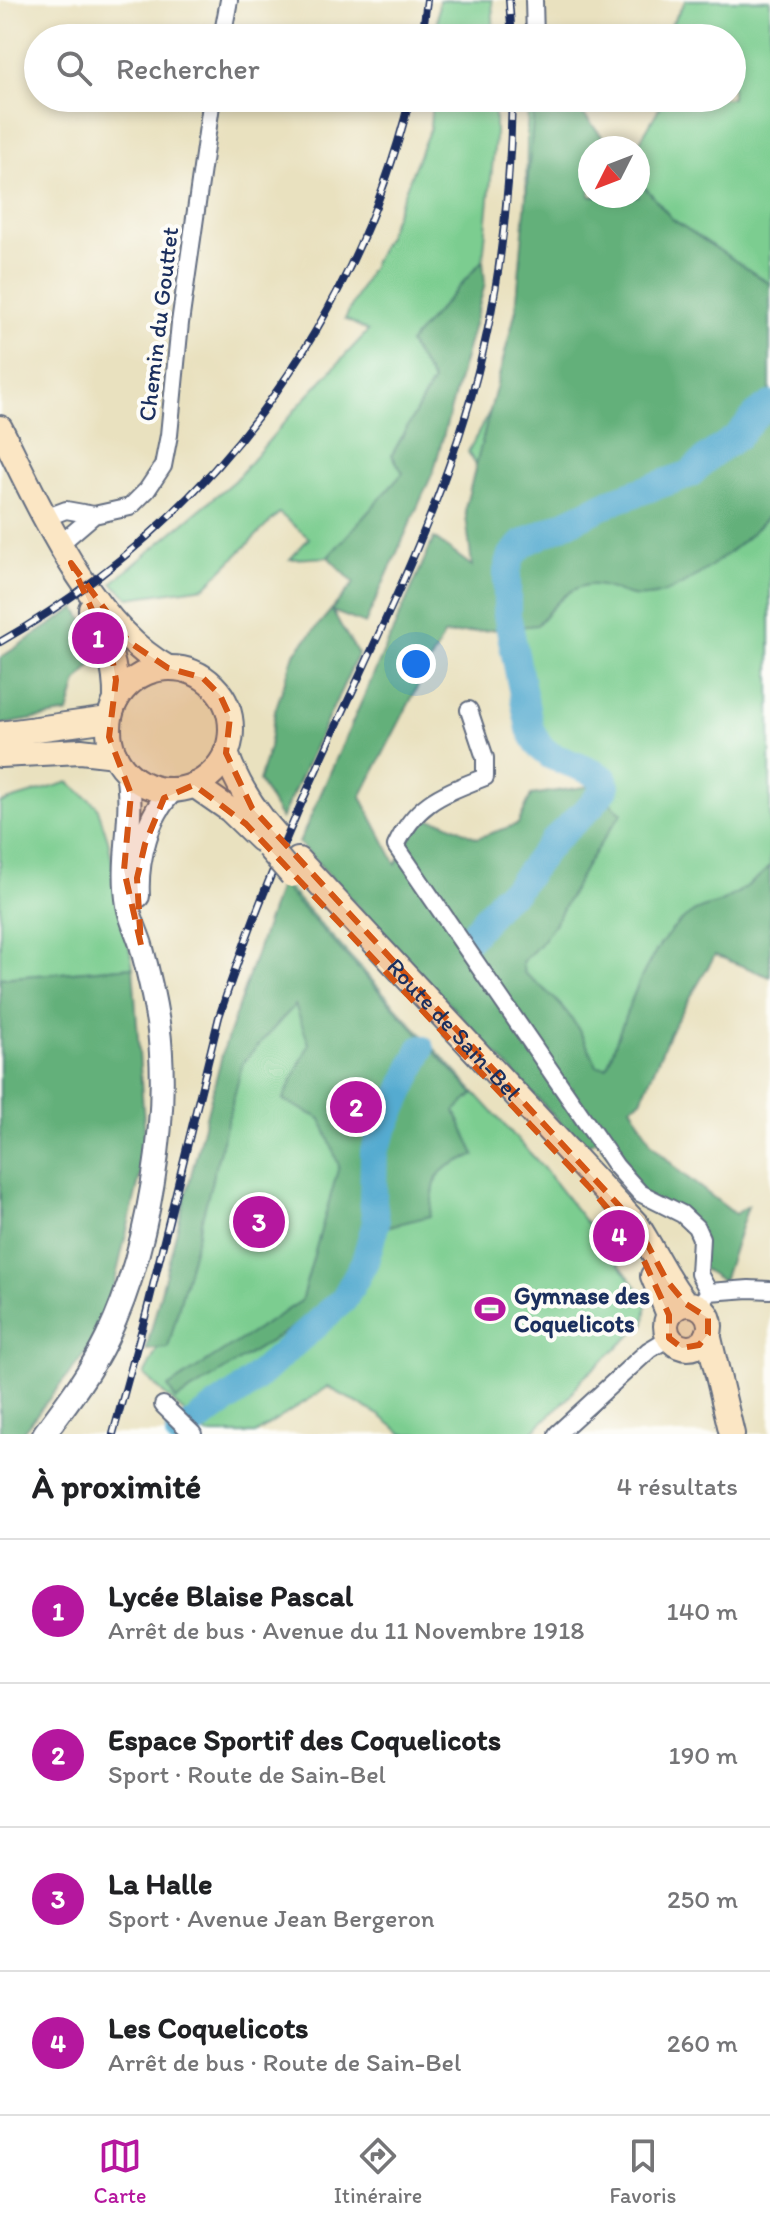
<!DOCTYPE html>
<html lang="fr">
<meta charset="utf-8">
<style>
body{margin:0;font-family:Itim,sans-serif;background:#f2f2f2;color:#202124}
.compass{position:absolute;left:578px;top:136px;width:72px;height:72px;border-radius:50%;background:#fff;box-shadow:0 4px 12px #0003;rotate:228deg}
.you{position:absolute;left:416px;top:664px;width:28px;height:28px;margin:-20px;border:6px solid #fff;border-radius:50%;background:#1a73e8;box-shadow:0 0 0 12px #1a73e833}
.badge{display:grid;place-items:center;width:52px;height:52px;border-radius:50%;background:#b5179e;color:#fff;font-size:26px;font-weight:700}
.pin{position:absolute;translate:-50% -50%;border:4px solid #fff;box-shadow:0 2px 8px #0006}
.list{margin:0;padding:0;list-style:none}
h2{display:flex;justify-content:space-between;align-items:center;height:104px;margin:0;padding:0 32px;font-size:34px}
h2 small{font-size:26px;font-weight:400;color:#757577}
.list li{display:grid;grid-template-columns:52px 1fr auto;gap:24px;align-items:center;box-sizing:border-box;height:144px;padding:0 32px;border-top:2px solid #e0e0e0}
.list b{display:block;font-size:30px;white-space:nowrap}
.list p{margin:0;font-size:26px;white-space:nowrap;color:#757577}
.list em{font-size:26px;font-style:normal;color:#757577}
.icon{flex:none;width:44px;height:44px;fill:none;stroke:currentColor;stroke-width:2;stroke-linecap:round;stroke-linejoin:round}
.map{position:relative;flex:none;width:770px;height:1434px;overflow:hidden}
.search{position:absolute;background:#fff;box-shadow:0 4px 12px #0003;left:24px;right:24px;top:24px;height:88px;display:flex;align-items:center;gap:20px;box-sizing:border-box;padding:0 28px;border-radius:44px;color:#757577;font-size:30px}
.sheet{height:680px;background:#fff}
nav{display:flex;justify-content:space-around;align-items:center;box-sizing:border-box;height:112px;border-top:2px solid #e0e0e0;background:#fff;font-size:22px;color:#757577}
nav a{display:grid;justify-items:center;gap:4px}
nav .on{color:#b5179e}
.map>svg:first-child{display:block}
</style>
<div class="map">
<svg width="770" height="1434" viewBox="0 0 770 1434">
<rect width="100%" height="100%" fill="#fdfcf7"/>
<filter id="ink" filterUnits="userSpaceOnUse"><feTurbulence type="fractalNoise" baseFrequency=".0125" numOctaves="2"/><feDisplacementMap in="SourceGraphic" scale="16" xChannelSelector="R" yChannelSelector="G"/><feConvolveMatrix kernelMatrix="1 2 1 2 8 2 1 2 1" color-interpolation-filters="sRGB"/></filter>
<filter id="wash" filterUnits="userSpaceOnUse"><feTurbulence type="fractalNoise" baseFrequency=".006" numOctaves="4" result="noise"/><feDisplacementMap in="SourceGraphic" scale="32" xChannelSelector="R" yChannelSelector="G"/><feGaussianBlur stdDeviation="1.8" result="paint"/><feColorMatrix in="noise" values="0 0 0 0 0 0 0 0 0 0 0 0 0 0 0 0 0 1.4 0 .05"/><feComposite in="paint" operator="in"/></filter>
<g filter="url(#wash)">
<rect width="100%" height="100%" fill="#e9e1bf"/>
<path fill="#7bcd90" stroke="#4b7e77" stroke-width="2" d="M439,0H492L494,38H436Z
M686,0H770V284L672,219L638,179V148H636L665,98H732V38H663Z
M432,98H495V138L483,260L409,343L433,381L392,455L404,473L328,557L290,559L309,538L279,513L205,587L129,598L112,583L236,479L301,403L368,331L345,319L386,238L430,128Z
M528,98H560L590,148V196H638L677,231L770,295V955L706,916L617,1085L589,1088L479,934L600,802L607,793L609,779L602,773L549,748L537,731L517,641L513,608L525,547L468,452L501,390L516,309L525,244Z
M69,782L97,806L108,840L133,967L0,978V803Z
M285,885L540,1164L647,1300L645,1323L581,1380L570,1396L530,1434H403L379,1415L328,1387L255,1434H207L144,1375L160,1344L271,914Z"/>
<path fill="#64b07a" stroke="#40706c" stroke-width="2" d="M535,98H570L612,148H590V196H638V179L672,219L770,284V514C748,540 688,589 655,595C623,601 620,588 595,585C571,582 551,609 537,625L444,635L361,797L396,864L422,818L444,822L477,838L518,824L531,795L590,786L622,813C608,833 592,854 581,875C563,908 551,937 522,962L524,973C564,1003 577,1021 597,1066L607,1067C625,1018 646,942 692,913C700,907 712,906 721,902C739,893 756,881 770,866V977L715,955L670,1032L641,1100L631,1106L651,1143L680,1172L735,1214L748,1206L723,1281L697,1265L701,1238L640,1193L597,1139L583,1147L299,843L434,538L472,566L465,508L516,310Z
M483,260L485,284L434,470L365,624L332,611L358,654L281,819L259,781L269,747L275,711L294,654L354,583L328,557L403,473L392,455L433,381L409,343Z
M76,608L103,652L77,682L68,713L0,725V658Z
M280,884L474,1094L455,1111L475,1155C432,1171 436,1173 430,1216L386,1227L380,1247L348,1310L317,1312L176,1400L168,1387L301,1301L339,1166L321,1119L283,1100L309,1044L295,1005L243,1062L168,1348L146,1350L223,1051Z
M133,967L146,1151L103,1331L21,1434H0V978Z"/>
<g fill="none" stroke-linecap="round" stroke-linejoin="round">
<path stroke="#54abd0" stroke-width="28" d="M470,937L503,898L515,890L552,842L592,805L606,787L604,779L588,770L551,756L539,746L530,729L507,615V571L512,555L524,543L613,501L690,474L709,456L737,437L757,414L770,405
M179,1434L244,1388L344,1299L365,1261L376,1222L373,1201L374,1151L421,1049"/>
</g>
</g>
<g filter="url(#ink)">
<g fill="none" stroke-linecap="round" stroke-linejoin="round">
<g stroke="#636d80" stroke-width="20">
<path id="minor" d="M534,0L535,38
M222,38L229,0
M45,518L66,510L94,515L130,507L147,490L163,466L169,435L180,323L212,98
M60,544L94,515
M469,710L485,758V777C443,794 416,802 396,846L616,1166L640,1193L682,1214L696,1227L701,1238L699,1274L709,1292
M698,1307L709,1292L749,1289L770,1290
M163,1405L193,1434
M557,1434L649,1350L669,1338"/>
</g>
<g stroke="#636d80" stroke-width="26">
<path id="tertiary" d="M138,896C136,861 147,814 173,790
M44,1434C67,1403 90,1373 107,1338C148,1253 171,1116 158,1023C154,997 148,971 141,945C137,932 130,919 128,905C120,859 135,817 127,772"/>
</g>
<g stroke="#636d80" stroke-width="28">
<g id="secondary">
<path d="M0,428C38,504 92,627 168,668"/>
<path d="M91,609C106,641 117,663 116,700"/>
<circle cx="170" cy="729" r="61"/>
<path d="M0,734L109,719"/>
<path d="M226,753C237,785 253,810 276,835"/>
<path d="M0,755L81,751L115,755"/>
<path d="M194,785L230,810L260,839"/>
<path id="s1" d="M298,860L637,1225C654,1251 666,1279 686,1304"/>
<path d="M653,1276L669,1315"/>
<circle cx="688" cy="1326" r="22"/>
<path d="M708,1334L732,1434"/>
</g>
</g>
<use href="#minor" stroke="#fff" stroke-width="16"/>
<use href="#tertiary" stroke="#fff" stroke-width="22"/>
<use href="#secondary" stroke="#fbe6c4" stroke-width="24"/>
<g stroke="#1b2f5e" stroke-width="8">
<path id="rail" d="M509,0L512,38
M422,38L427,0
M0,642C207,524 353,329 410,98
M113,1434L146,1314L219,1017C247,931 281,847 319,764C371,649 429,536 466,414C498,311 510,205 512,98"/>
</g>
<use href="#rail" stroke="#fdfcf7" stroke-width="5" stroke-dasharray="15" stroke-linecap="butt"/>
<g stroke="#636d80" stroke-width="28" stroke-linecap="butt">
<path id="secondary-bridge" d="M268,847L292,875"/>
</g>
<use href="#secondary-bridge" stroke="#fbe6c4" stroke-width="24"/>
</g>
</g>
<path fill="#d45514" fill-opacity="0.2" stroke="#d45514" stroke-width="6" stroke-dasharray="16 10" stroke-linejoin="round" d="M71,563L129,642L168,668L203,678L220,695L230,717L226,753L252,808L637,1225L667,1281L686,1304L708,1318V1334L699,1345L682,1348L669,1338V1315L634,1239L590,1188L246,824L194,785L164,798L145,844L137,878L141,945L124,870L131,794L109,737L116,680L111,652Z"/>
<defs>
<g id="stadium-bare" transform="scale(2.4)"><path d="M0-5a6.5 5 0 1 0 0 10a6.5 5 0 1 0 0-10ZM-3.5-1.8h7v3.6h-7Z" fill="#b5179e" stroke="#fdfcf7" stroke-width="2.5" paint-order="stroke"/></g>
</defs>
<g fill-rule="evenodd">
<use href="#stadium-bare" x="490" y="1309"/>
</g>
<g text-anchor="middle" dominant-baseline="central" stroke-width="8" stroke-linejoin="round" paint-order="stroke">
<g font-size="24" fill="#1b2f5e" stroke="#fdfcf7">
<text transform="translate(158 324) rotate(-83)">Chemin du Gouttet</text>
<text stroke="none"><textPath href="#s1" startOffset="230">Route de Sain-Bel</textPath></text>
</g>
<g font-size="24" font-weight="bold" fill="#1b2f5e" stroke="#fdfcf7" text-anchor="start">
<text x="514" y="1295">Gymnase des<tspan x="514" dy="28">Coquelicots</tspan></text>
</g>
</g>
</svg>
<svg class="compass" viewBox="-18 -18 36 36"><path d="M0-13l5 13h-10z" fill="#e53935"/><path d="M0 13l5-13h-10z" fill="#757577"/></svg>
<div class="you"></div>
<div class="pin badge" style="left:98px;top:638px">1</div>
<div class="pin badge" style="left:356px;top:1107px">2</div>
<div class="pin badge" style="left:259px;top:1222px">3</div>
<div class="pin badge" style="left:619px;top:1236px">4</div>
<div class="search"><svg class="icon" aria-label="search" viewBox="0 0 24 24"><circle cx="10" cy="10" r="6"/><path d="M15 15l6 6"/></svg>Rechercher</div>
</div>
<section class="sheet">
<h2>À proximité<small>4 résultats</small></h2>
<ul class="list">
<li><span class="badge">1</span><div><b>Lycée Blaise Pascal</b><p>Arrêt de bus · Avenue du 11 Novembre 1918</p></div><em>140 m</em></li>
<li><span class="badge">2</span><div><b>Espace Sportif des Coquelicots</b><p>Sport · Route de Sain-Bel</p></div><em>190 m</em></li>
<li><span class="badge">3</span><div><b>La Halle</b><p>Sport · Avenue Jean Bergeron</p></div><em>250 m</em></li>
<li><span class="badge">4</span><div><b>Les Coquelicots</b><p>Arrêt de bus · Route de Sain-Bel</p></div><em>260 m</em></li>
</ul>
</section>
<nav>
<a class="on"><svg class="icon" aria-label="map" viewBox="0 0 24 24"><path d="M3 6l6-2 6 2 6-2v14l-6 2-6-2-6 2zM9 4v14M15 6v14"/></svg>Carte</a>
<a><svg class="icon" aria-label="directions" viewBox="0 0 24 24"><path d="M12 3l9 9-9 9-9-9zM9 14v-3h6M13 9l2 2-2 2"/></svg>Itinéraire</a>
<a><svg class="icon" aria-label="saved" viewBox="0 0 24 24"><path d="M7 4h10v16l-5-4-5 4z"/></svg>Favoris</a>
</nav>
